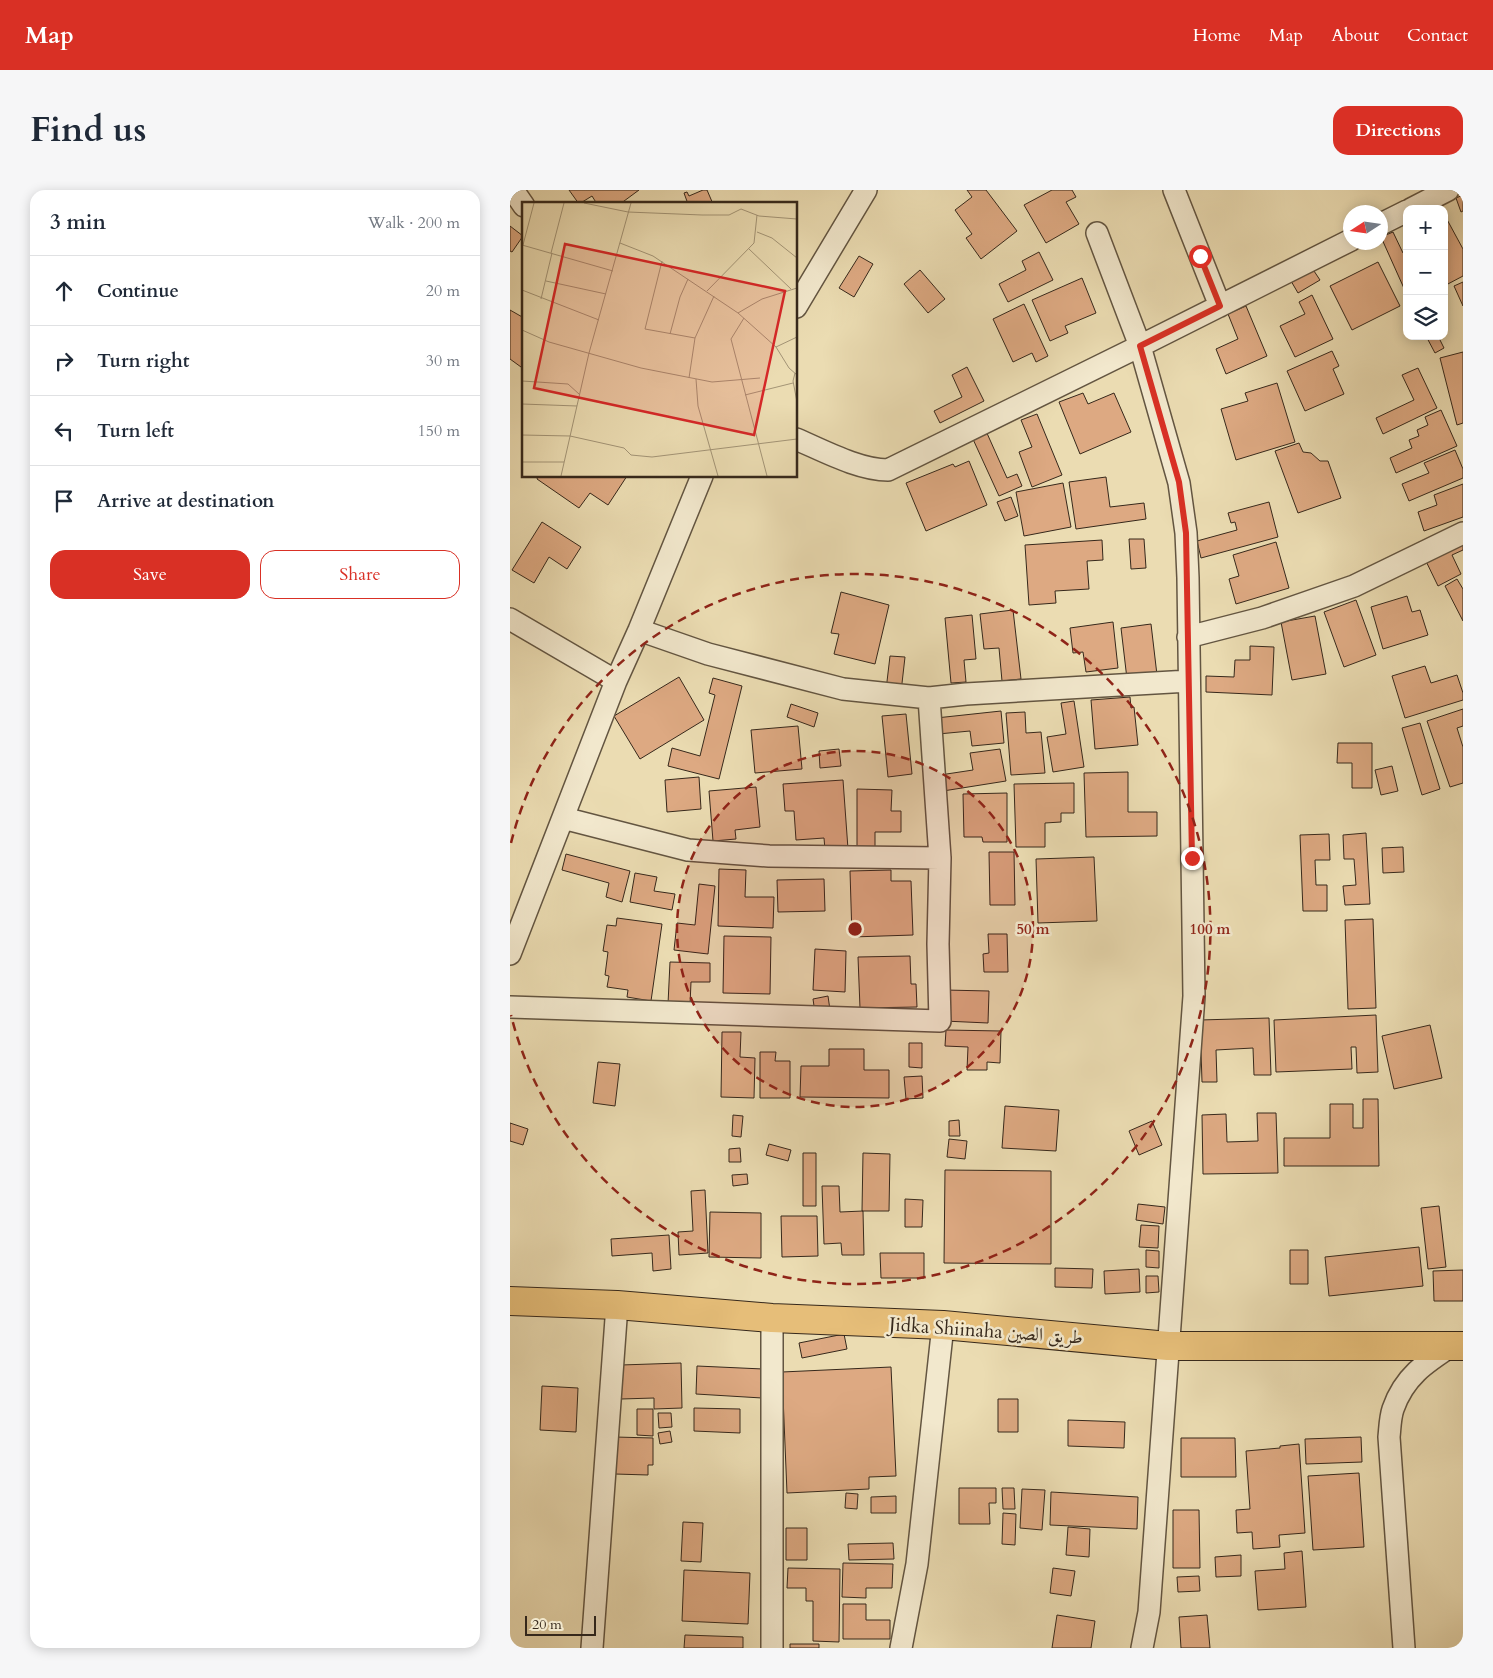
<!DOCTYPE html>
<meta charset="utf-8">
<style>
body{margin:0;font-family:Cardo,Amiri,serif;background:#f6f6f7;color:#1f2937}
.controls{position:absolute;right:15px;top:15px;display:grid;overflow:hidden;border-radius:10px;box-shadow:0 2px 12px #0003}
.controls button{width:45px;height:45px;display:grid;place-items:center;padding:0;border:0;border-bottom:1px solid #e0e1e3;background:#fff;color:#1f2937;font:25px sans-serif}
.compass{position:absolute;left:833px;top:15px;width:45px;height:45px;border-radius:50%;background:#fff;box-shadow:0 2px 12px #0003;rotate:258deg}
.scale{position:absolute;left:15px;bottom:12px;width:71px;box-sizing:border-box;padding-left:5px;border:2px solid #36281b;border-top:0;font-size:14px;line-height:18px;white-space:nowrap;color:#36281b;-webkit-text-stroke:4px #f2e8cd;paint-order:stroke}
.stop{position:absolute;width:15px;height:15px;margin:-11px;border:4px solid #d93025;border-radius:50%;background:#fff}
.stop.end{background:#d93025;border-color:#fff;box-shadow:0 1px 5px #0008}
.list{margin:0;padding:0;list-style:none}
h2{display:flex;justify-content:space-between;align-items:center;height:65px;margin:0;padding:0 20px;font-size:21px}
h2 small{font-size:16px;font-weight:400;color:#747a83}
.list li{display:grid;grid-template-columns:32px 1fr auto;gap:15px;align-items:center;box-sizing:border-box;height:70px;padding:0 20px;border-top:1px solid #e0e1e3}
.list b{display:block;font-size:19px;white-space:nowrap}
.list em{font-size:16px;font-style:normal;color:#747a83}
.actions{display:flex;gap:10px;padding:15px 20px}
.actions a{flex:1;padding:11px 0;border:1px solid #d93025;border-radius:15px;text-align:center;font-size:18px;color:#d93025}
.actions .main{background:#d93025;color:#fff}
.icon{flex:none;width:28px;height:28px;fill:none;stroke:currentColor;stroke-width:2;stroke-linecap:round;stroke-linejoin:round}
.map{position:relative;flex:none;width:953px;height:1458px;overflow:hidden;border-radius:15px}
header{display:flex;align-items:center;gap:30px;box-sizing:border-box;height:70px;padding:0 25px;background:#d93025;color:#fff}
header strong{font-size:24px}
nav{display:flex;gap:28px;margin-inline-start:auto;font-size:18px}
.intro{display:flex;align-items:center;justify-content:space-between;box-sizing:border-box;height:120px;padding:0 30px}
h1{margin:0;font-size:35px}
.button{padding:12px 22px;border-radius:15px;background:#d93025;color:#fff;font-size:18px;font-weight:700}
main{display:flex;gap:30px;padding:0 30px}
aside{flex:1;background:#fff;border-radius:15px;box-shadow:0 2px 12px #0003}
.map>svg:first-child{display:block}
</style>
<header>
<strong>Map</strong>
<nav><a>Home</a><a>Map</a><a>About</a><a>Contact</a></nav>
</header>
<div class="intro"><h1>Find us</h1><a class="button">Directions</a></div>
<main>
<aside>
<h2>3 min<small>Walk · 200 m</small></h2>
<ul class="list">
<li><svg class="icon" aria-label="ahead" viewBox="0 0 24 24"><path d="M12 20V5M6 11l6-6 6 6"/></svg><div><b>Continue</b></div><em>20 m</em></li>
<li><svg class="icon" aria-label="right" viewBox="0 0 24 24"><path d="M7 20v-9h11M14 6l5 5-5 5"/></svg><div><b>Turn right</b></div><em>30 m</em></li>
<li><svg class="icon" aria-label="left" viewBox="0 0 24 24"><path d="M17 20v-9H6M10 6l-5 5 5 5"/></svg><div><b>Turn left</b></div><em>150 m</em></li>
<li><svg class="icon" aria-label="arrive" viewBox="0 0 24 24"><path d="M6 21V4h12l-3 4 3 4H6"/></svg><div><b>Arrive at destination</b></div></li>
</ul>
<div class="actions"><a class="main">Save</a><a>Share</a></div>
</aside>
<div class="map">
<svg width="953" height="1458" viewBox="0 0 953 1458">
<rect width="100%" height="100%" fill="#ebdcb2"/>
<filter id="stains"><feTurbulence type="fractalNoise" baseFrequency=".004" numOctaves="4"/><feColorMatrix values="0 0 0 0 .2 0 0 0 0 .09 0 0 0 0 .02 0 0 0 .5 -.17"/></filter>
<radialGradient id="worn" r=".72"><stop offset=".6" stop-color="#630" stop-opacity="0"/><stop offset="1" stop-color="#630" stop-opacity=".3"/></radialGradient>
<path fill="#dda982" stroke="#36281b" d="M59,0H129L110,14H87L82,6L69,14Z
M193,0H197L203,14H178L174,3L177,2L179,6Z
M457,0H476L507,41L471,69L456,48L462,44L445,20L462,7Z
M542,0H562L566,7L556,12L569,34L536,53L514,15Z
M953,5V21L951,22L946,8Z
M934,24L953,59V86L936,95L934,91Z
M0,36L13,46L2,62L0,61Z
M883,42L893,63L897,61V105L871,47Z
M529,62L543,90L498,112L489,94L516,80L512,71Z
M349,66L363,74L344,107L329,98Z
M868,72L890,116L842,140L820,96Z
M802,78L810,90L788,103L781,91Z
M410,80L435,109L418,123L394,94Z
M572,88L586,123L555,136L558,143L540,151L522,110Z
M953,92V116L944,96Z
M802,105L823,149L785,167L770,136L795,124L789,112Z
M514,114L538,166L526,172L522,163L503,172L483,129Z
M736,116L757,166L716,184L706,159L728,149L718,124Z
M0,120L14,128V174L11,177L0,169Z
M916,146H928L934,158L925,163Z
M822,161L829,176L823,179L834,204L795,221L777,181Z
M953,162V233L947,235L930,168Z
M457,177L474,211L430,233L424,221L452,207L442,185Z
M908,178L927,218L873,244L866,228L904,210L892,185Z
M767,193L785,252L726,270L711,219L738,211L735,203Z
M573,203L578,214L604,203L621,242L570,264L549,212Z
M931,220L947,256L886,283L880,268L902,258L899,250L909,246L907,240L918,235L915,227Z
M527,224L552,285L522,297L509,262L522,257L511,230Z
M476,241L497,288L507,284L512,296L489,306L462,247Z
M789,253L793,262L801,263L810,271H818L831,308L788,323L765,261Z
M945,260L953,279V288L899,311L892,294L919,283L914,273Z
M459,271L477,315L416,341L396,293L443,274L445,277Z
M28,286H117L98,315L80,303L69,318L27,289Z
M596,287L600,317L634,313L636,329L566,339L559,292Z
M553,293L561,337L514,346L506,302Z
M953,294V327L914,341L908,322L927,315L924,305Z
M501,307L508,326L495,331L487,312Z
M759,312L768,347L691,368L687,351L727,340L725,332L721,333L718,323Z
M32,332L71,357L57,379L39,367L24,393L2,380Z
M953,346V360L942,365L951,384L928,396L913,365Z
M619,349H634L636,378L621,379Z
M592,350L593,370L577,371L579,399L545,401L546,413L519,415L515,355Z
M766,352L779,398L726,414L719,389L729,386L723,365Z
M947,389L953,399V431L935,396Z
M331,402L379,415L365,474L324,464L329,444L321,443Z
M897,406L902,422L910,420L918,445L873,459L861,417Z
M846,410L866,465L834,477L814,422Z
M503,420L511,489L492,491L489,458L474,459L470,424Z
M462,425L466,469L454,470L456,492L441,493L435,428Z
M805,426L816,484L782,490L771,432Z
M603,432L608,478L576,482L573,462L563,463L560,438Z
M641,434L647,485L617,489L611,438Z
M740,456L764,457L762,505L696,502V486L724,487L725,470H740Z
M380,466L395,467L391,502L376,500Z
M915,476L921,493L947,485L953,503V510L895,528L882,486Z
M169,487L194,530L130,569L104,526Z
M203,488L232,496L209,589L158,576L162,558L190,566L205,505L199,503Z
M620,507L621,518L624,517L628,555L585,559L581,510Z
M564,511L574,577L543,582L537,547L556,544L551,513Z
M281,514L308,523L304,537L277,527Z
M953,519V536L947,538L953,557V593L940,597L917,531Z
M491,521L494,553L462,556L460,541L428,544L426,528Z
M515,522L516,543L531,542L535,583L501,585L496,523Z
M396,524L402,584L378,587L372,526Z
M910,533L930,599L912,605L892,538Z
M288,536L292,579L245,583L241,540Z
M828,553H862V598H842V573H827Z
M329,559L331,576L310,578L309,561Z
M490,559L496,591L433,601L430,585L463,580L460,563Z
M882,576L888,601L871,605L865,580Z
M618,582V622H647V646L576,647L574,583Z
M189,587L191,619L157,622L155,590Z
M333,590L338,659L315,660L314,648L286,650L284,621H275L273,594Z
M564,593V623H551V632L535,633V657H506L504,594Z
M246,597L250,637L225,640L226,649L203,651L199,601Z
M347,599L382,600L381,621H391V642H365V661H347Z
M497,603V652H473L472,647H454L453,604Z
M856,643L860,714L835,715L833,696L846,695L844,669H834L833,645Z
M819,644L820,670H805L806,695H817V721H793L790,645Z
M893,657L894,682L873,683L872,658Z
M479,662H504L505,715H480Z
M56,664L120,681L112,712L96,707L99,693L52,680Z
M584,667L587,731L528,733L526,669Z
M209,679L236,680L235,707H264L263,738L208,736Z
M381,680V691H401L403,745L342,747L340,681Z
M125,683L147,687L144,701L165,704L162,720L120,712Z
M314,689L315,721L268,722L267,690Z
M189,694L205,696L198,764L164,760L167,733L185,735Z
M107,728L152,734L141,811L117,807L118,800L97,797L99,786L95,785L98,762L93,761L97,735L106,736Z
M863,729L866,818L838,819L835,730Z
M478,744H497L498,782H474L473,764L479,763Z
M214,746L261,747L260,804L213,803Z
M305,759L336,761L335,802L303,800Z
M400,766L401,794H406L407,817L350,818L348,767Z
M160,772L200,773V792H181L180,815L158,814Z
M435,800L479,801L478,833L434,831Z
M318,806L320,820L305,823L303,809Z
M866,825L868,882L847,883L846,857H841L842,879L766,882L764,830Z
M759,828L761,885H744L743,858L706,860L707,892H692L690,830Z
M920,835L932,888L884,899L872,846Z
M436,840L491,841L490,873L477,872V880H457L458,857L435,856Z
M212,842H231L230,867L245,868L244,908L211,907Z
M399,853H412V878L399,877Z
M319,859H354V880H379V908L290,907L291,876H319Z
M250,862H266L265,871H280V908H250Z
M88,872L110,874L105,916L83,913Z
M412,886L413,908L396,909L394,887Z
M853,909H868L869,976H774V948H820V914H843V938H853Z
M495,916L549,920L546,961L492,958Z
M747,923H766L768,983L693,984L692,925L716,924L717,952L748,951Z
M223,925L233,926L231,947L222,946Z
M449,930L450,946H439V931Z
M642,931L652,955L629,965L619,941Z
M0,933L18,939L13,955L0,951Z
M439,949L457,951L455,969L437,967Z
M259,954L281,960L278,971L256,965Z
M230,958L231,972H219V959Z
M293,963H306V1016H293Z
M353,963L380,964L379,1021H352Z
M435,980L541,981V1074L434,1073Z
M237,984L238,994L223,996L222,985Z
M312,996H329L330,1022L353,1021L354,1065H332L331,1053L314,1054Z
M195,1000L198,1063L169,1065L168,1042L183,1041L181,1001Z
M395,1009L413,1010L412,1037H395Z
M628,1014L655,1017L653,1034L626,1030Z
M929,1016L936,1077L918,1079L911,1018Z
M200,1022L251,1023V1068L199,1067Z
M271,1026H307L308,1066L272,1067Z
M631,1035L649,1036L648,1058L629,1057Z
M159,1045L161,1079L143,1081L142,1063L102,1066L101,1049Z
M909,1057L913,1096L819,1106L815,1067Z
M636,1060L649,1061V1078L636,1077Z
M780,1060H798V1094H780Z
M370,1063H414V1088H371Z
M545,1078L583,1079L582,1098L545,1097Z
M629,1079L630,1102L595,1104L594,1081Z
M953,1080V1111H924L923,1081Z
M636,1086H648L649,1102L636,1103Z
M334,1144L337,1159L292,1168L289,1153Z
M171,1173L172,1218L144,1219V1208L111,1209V1175Z
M187,1176L253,1179L252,1208L186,1204Z
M381,1177L386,1286L359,1287V1299L277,1303L272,1182Z
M32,1196L68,1198L66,1242L30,1240Z
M488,1209H508V1242H488Z
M184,1218L230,1219V1243L184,1241Z
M127,1219H143V1246L127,1245Z
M148,1223H161L162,1237L149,1238Z
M558,1230L615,1232L614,1258L558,1256Z
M160,1241L162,1252L150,1254L148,1243Z
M105,1247L143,1248V1275H138V1285L105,1284Z
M851,1247L852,1272L796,1274L795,1249Z
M671,1248H725L726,1287H671Z
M789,1254L795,1343L769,1345L770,1357L743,1359L742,1342L727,1343L726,1320L740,1319L736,1261L770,1258V1256Z
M849,1283L854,1357L803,1360L798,1286Z
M449,1298H486V1313H479L480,1334H449Z
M492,1298H504L505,1319H493Z
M512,1299L535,1300L532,1340L510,1338Z
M541,1302L628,1307L627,1339L540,1335Z
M336,1303L348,1304L347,1319L335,1318Z
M386,1306V1323H361V1307Z
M663,1320H689L690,1378H663Z
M493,1323L506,1324L505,1355L492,1354Z
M173,1332L193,1333L191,1372L171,1371Z
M558,1337L580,1339L579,1367L556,1365Z
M276,1338H297V1370H276Z
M383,1353L384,1369L339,1370L338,1354Z
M792,1361L796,1417L748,1420L745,1381L775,1379L774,1363Z
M731,1365V1386L706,1387L705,1367Z
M333,1373L383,1374L382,1398H356V1408L332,1407Z
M278,1378L330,1379L329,1452L303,1451V1411H296V1398H277Z
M543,1378L565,1381L561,1406L540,1403Z
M174,1380L240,1383L238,1434L172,1431Z
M689,1386L690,1401L668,1402L667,1387Z
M333,1414H356V1430H380V1449H333Z
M547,1425L585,1431L581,1458H542Z
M697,1425L700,1458H671L669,1427Z
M175,1445L233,1447V1458H174Z
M280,1454H309V1458H280Z"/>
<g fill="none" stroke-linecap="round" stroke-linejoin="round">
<g stroke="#635541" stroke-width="24">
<path id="minor" d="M3,0L14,16
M664,0L710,116
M901,19L938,0
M871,34L897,21
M587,43L630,156L669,293L676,343L678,388L684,806L639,1422L632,1458
M286,117L356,0
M286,249C314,261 349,280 378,280L630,156L841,50
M0,429L106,491
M129,440L198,464L333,499L419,508L456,504L679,491
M678,447L752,428L844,396L953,343
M53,628L178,660L259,666L430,668
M0,764L106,491L129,440L192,286
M0,817L430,831L428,754L430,668L419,508
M262,1128V1458
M82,1458L107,1115
M391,1458L407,1374L433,1135
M894,1458L879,1247C880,1238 880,1228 883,1219C894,1187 915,1173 943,1155"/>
</g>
<g stroke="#36281b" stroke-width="30">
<path id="primary" d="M0,1111L107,1115L262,1128L433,1135L658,1156H953"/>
</g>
<use href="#minor" stroke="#f2e8cd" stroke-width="21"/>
<use href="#primary" stroke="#e6be79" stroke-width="28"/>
</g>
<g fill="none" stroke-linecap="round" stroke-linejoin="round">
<path stroke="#d93025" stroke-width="6" d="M682,668L676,343L669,292L630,156L710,116L690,66"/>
</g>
<circle cx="345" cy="739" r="178" fill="#8f2418" fill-opacity=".12"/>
<g fill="none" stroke="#8f2418" stroke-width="2.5" stroke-dasharray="9 6">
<circle cx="345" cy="739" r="178"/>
<path d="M1 653A355 355 0 1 1 1 825"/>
</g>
<g text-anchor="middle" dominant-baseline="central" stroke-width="5" stroke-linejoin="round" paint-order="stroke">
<g font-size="19" fill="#36281b" stroke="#f2e8cd">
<text transform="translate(476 1141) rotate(4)">Jidka Shiinaha طريق الصين</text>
</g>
</g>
<g transform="translate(12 12)">
<rect width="275" height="275" fill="#ebdcb2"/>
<path fill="none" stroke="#a39476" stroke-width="1" d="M62,1L106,10L180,13H207L219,7L237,14L275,17M235,30L250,36L275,56M98,41L131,54L216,111L254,145L267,166L275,173M0,43L91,69M1,43L12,1M227,47L269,87M29,51L42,1M140,59L123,127L173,136M24,79L84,92M0,88L77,118M185,89L232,41L235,13M19,97L30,51M216,111L240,97L275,86M222,116L209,137L245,274M0,128L27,140L119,166L190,180L238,176M148,132L158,95L166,77M254,145L275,135M273,171L271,179L275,200M167,176L173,136L192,94M174,177L176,204L196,274M0,179L46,182L57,192M223,193L271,181M0,202L55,204M0,233L48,234L102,246L109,253L130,255L275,237M0,260H42M39,274L67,151L109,1"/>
<path fill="#d62828" fill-opacity="0.15" stroke="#d62828" stroke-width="2.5" d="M43,42L263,89L232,233L12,186Z"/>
<rect width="275" height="275" fill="none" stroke="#36281b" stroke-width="2.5"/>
</g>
<circle cx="345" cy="739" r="8" fill="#8f2418" stroke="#f2e8cd" stroke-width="2.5"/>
<g font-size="15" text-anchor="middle" font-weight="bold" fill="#8f2418" stroke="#f2e8cd" stroke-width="5" stroke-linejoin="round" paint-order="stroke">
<text x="523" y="744">50 m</text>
<text x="700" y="744">100 m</text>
</g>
<rect width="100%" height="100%" filter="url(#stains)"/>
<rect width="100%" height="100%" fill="url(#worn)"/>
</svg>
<div class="controls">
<button>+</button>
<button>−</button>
<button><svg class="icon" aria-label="layers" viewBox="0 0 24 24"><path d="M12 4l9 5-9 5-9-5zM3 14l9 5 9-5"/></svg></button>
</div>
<svg class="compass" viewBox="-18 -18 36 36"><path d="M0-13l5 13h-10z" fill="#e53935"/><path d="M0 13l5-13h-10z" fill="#747a83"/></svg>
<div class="scale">20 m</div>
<div class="stop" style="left:690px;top:66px"></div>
<div class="stop end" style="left:682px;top:668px"></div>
</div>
</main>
